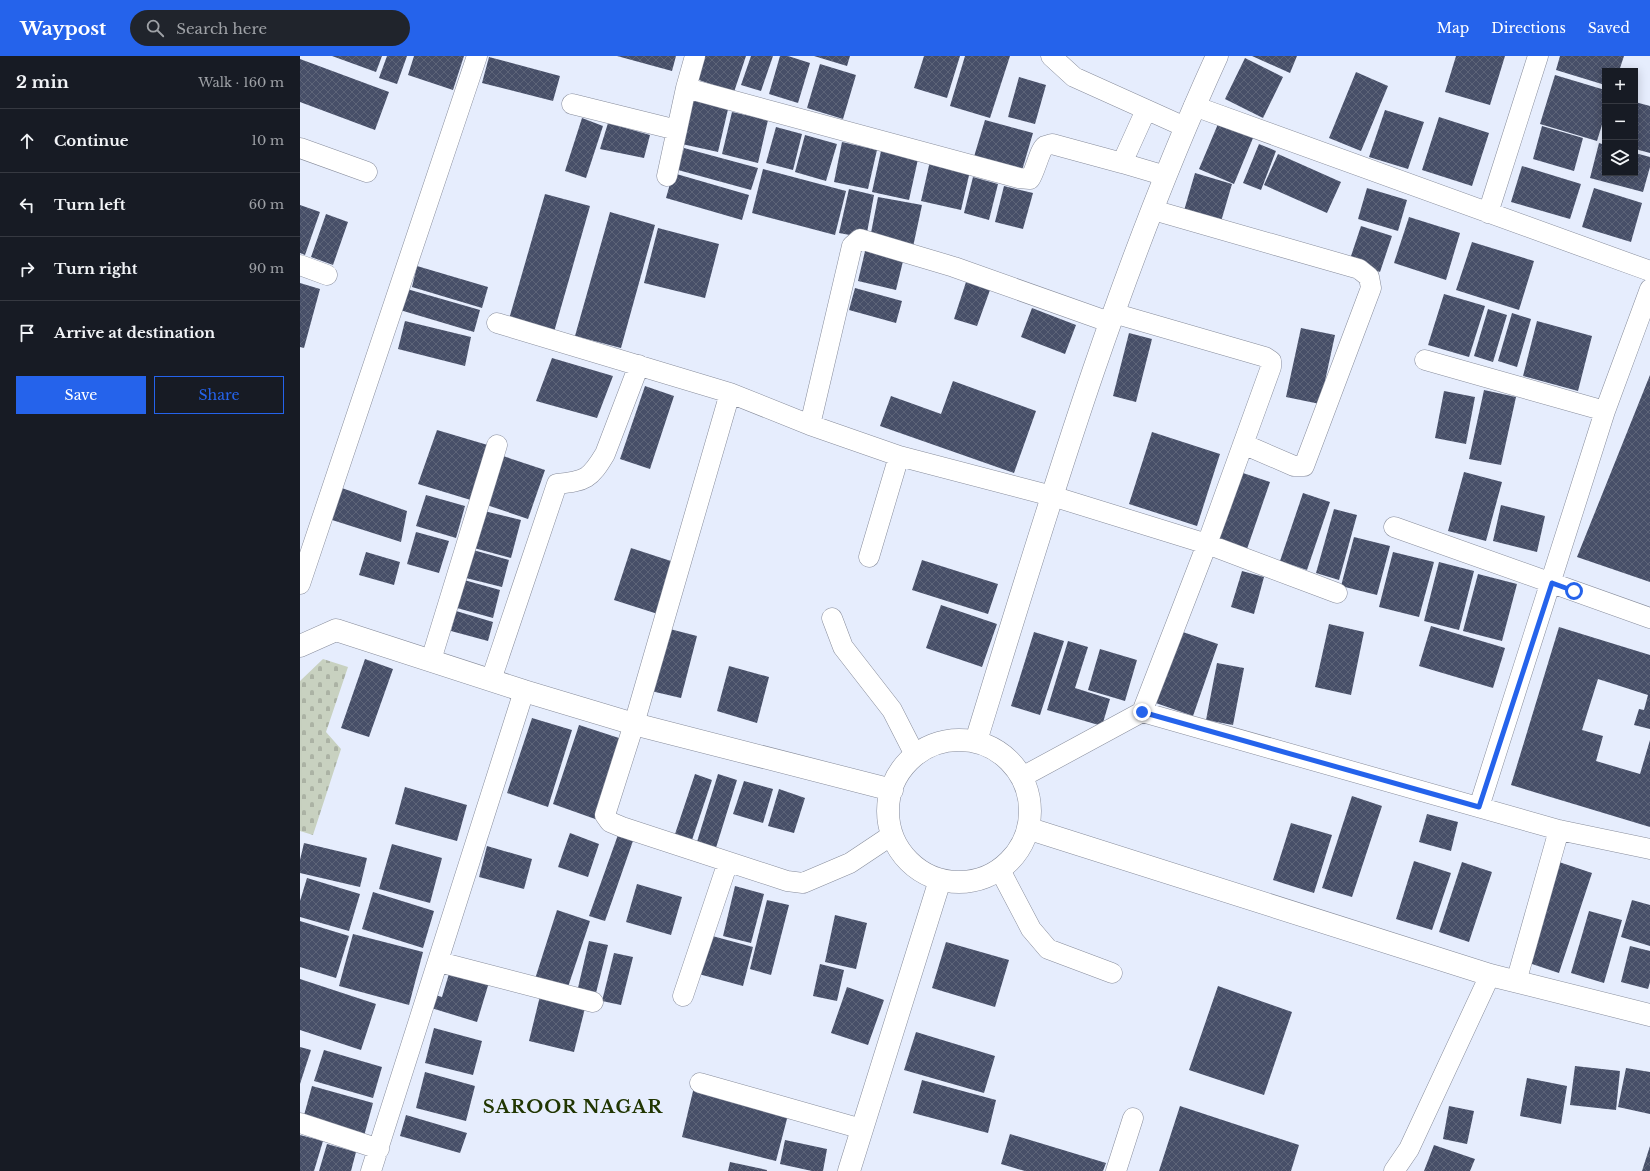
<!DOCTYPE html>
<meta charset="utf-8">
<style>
body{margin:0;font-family:"Libre Baskerville",serif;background:#20242c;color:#f1f3f6}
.controls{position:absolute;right:12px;top:12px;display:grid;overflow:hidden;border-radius:0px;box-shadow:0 2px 10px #0003}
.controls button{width:36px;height:36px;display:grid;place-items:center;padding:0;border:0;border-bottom:1px solid #363941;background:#171b24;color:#f1f3f6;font:20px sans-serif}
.stop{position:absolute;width:12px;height:12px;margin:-9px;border:3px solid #2563eb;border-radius:50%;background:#fff}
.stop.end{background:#2563eb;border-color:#fff;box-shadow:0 1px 4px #0008}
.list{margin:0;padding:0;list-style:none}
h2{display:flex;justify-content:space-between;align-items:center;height:52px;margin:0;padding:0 16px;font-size:17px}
h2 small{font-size:13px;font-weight:400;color:#9ea1a6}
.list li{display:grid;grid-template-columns:26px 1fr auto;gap:12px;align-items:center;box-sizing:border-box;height:64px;padding:0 16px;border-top:1px solid #363941}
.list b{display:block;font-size:15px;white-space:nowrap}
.list em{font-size:13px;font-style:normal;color:#9ea1a6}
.actions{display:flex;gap:8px;padding:12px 16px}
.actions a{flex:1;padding:9px 0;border:1px solid #2563eb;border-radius:0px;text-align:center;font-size:14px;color:#2563eb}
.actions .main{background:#2563eb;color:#fff}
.icon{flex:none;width:22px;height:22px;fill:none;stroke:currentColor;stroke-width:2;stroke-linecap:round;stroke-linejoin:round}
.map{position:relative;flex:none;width:1350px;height:1115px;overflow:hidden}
header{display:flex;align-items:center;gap:24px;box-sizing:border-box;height:56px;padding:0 20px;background:#2563eb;color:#fff}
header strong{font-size:19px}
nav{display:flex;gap:22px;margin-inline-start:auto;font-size:14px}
.search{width:280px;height:36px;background:#20242c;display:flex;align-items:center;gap:10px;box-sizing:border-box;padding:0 14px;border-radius:22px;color:#9ea1a6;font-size:15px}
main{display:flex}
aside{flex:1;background:#171b24}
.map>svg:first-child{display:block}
</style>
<header>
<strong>Waypost</strong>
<div class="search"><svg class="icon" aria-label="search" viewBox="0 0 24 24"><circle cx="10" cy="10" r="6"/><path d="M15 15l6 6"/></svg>Search here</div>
<nav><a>Map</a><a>Directions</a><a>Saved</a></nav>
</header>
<main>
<aside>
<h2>2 min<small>Walk · 160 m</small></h2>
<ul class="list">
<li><svg class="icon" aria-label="ahead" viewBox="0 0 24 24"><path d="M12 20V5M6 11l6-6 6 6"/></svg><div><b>Continue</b></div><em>10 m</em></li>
<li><svg class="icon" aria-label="left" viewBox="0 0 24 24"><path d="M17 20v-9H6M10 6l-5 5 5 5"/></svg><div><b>Turn left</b></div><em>60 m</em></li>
<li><svg class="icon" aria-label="right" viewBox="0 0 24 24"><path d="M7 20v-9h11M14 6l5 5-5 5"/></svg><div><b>Turn right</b></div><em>90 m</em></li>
<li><svg class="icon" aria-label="arrive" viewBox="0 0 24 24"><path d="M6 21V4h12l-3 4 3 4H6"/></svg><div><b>Arrive at destination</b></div></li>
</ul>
<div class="actions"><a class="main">Save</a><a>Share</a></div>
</aside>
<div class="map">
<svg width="1350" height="1115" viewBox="0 0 1350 1115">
<defs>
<pattern id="cemetery-stones" width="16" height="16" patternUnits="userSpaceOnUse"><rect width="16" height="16" fill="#c8d1c0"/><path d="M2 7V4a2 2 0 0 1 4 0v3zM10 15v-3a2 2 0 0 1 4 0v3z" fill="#abb2a4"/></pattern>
<pattern id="building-cross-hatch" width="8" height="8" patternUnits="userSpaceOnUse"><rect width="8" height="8" fill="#474f68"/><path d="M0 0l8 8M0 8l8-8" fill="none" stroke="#5d6478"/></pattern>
</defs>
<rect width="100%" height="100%" fill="#e6edfd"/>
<path fill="url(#cemetery-stones)" d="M23,603L48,611L26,676L41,693L13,779L0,775V625Z"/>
<path fill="url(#building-cross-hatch)" d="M32,0H82L76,16Z
M87,0H107L97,28L79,22Z
M114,0H164L153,34L108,19Z
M317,0H376L372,15Z
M404,0H446L434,36L396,23Z
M451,0H473L461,35L441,29Z
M480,0H488L510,7L498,47L469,38Z
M514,0H550L547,10Z
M624,0H660L647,42L614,32Z
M665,0H710L690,62L650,50Z
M952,0H997L990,17Z
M1156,0H1205L1190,49L1145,36Z
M1260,0H1324L1319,15H1305V29L1256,14Z
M189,1L260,20L253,45L182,27Z
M945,2L983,21L963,62L925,43Z
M0,3L89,36L75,74L0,46Z
M520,8L556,19L543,63L507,52Z
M1056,16L1088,30L1061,95L1029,82Z
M1255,19L1305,34V59L1297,85L1240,68Z
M719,21L746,29L735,68L708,61Z
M393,41L429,49L418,96L382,88Z
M1335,46L1350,50V97L1335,93Z
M1085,54L1124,66L1108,113L1069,101Z
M432,56L468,64L458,107L422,98Z
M1139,61L1189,77L1172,130L1122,114Z
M282,62L303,70L286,122L265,115Z
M685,64L733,77L721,118L673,104Z
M308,67L350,79L344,102L300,93Z
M918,68L953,82L934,128L899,113Z
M1242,70L1283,82L1274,115L1233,103Z
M476,71L502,78L493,114L466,107Z
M505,79L537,88L526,125L495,116Z
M542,86L577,94L568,133L534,126Z
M1299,87L1305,89V117H1335V97L1350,101V111L1343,136L1290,122Z
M959,88L976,95L961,134L943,127Z
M384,92L458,112L451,134L378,114Z
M581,95L618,103L609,144L572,136Z
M978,98L1041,126L1027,157L964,129Z
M630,105L670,115L661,154L621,145Z
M1222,110L1281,128L1270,163L1211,146Z
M463,113L546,135L535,179L452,157Z
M373,117L449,139L442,164L366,142Z
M895,117L932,128L920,169L883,158Z
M673,121L698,128L689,164L664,157Z
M704,130L733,137L723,173L695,166Z
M1067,132L1107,144L1098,175L1058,163Z
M1294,132L1342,147L1331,186L1282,171Z
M549,133L574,139L566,182L539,177Z
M245,138L290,150L254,276L209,263Z
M578,141L622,149L613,191L570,182Z
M0,149L20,156L5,199L0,197Z
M310,156L355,169L321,292L275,280Z
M26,158L48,166L33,209L11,201Z
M1109,161L1160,177L1146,224L1094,207Z
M1061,170L1092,180L1080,216L1049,206Z
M358,172L419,188L405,242L344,227Z
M1172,186L1234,205L1219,254L1156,234Z
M566,191L604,201L596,234L558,225Z
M117,210L188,231L182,252L112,231Z
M666,226L690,234L677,270L654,263Z
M0,227L20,233L4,292L0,291Z
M555,232L602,245L596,267L549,254Z
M107,233L180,254L174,276L100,254Z
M1144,238L1185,250L1169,301L1128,289Z
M732,252L776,269L765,298L721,281Z
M1188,253L1207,259L1193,306L1174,300Z
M1212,257L1231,263L1217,311L1198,305Z
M105,265L171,281L165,310L98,293Z
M1237,265L1292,280L1278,335L1223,320Z
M1001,272L1035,279L1020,348L986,341Z
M829,277L852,283L836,346L813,340Z
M252,302L313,320L297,362L236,345Z
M1350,319V526L1277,501Z
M653,325L736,355L714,417L580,370L591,340L641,358Z
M345,330L374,340L350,413L320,403Z
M1184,334L1216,341L1201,409L1169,403Z
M1144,335L1175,341L1166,388L1135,382Z
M137,374L191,390L174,445L118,428Z
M852,376L920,398L897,470L829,448Z
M200,399L245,414L228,463L184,448Z
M1164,416L1202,426L1186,485L1148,475Z
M943,417L970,426L947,493L919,483Z
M39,431L107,455L101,486L29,463Z
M1003,437L1030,446L1007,514L980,505Z
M126,439L165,450L156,482L116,470Z
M1201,449L1245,460L1237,496L1193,485Z
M1034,453L1057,459L1039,524L1016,517Z
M184,455L221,464L211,502L174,492Z
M116,476L149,485L139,517L107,508Z
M1054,481L1090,490L1077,539L1041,530Z
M331,492L377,507L361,559L314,544Z
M173,494L209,504L202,531L166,522Z
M66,496L100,506L94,529L59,519Z
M1093,496L1134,506L1119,561L1079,551Z
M622,504L698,528L688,558L612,534Z
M1139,506L1174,515L1159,574L1124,565Z
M942,515L964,521L954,558L931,551Z
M1178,518L1217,528L1202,585L1163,575Z
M164,524L200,534L193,562L157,552Z
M641,549L697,568L682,611L626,592Z
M156,555L193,566L188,585L151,575Z
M1029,568L1064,576L1051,639L1015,631Z
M1131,570L1205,592L1193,632L1119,610Z
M1259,571L1350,599V673L1334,669L1339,653L1344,654L1348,639L1298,623L1282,674L1303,680L1296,705L1340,718L1350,684V771L1211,729Z
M366,572L397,580L381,642L351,635Z
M877,574L918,588L893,660L853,646Z
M734,576L764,585L740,659L711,650Z
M768,585L788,591L775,632L810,643L802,670L747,654Z
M800,593L837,604L825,645L788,634Z
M65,603L93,613L69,681L41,672Z
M917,607L944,612L933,669L906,664Z
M429,610L469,621L457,667L417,655Z
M232,662L272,674L248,751L207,737Z
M279,669L322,683L298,764L253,748Z
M395,718L412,724L391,787L374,781Z
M418,718L437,724L415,795L396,789Z
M444,725L473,733L463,767L433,758Z
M105,731L167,749L157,785L95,768Z
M479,733L505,742L494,777L468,770Z
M1052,740L1082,750L1052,841L1022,832Z
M1127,758L1158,766L1151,795L1119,786Z
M991,767L1032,779L1014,837L973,824Z
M319,776L334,782L305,865L289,860Z
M270,777L299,788L288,821L258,811Z
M4,787L67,802L60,831L0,817V804Z
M92,788L142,802L130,847L79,833Z
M187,790L232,803L224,833L179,821Z
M1114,805L1151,817L1132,874L1096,863Z
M1162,806L1192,816L1169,886L1139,876Z
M1259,806L1292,817L1259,917L1226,906Z
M7,822L60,838L49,875L0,861V845Z
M337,828L382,841L371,879L326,866Z
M435,830L464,838L451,887L423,880Z
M73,836L134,855L123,892L62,873Z
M467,844L489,849L471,919L450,913Z
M1332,844L1350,849V890L1321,881Z
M257,854L290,865L267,934L235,923Z
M1289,855L1322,864L1304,927L1271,917Z
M535,859L567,867L556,913L525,906Z
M0,865L49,880L36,922L0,911Z
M53,878L123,896L109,949L39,930Z
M405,878L453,891L443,930L395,917Z
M289,885L308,889L295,941L277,936Z
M646,886L709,904L695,951L632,932Z
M1330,890L1350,895V926L1348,933L1321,926Z
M314,897L333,901L321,949L302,945Z
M520,908L544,914L537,945L513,940Z
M151,911L190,923L177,966L128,951L132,938L142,941Z
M0,923L76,948L61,994L0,974Z
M918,930L992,956L964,1039L889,1014Z
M547,931L584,944L568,989L531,977Z
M240,940L285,952L274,996L229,985Z
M134,972L182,985L173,1019L125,1007Z
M616,976L695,1000L684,1037L604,1014Z
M0,991L11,994L0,1028Z
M24,994L82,1011L73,1042L14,1025Z
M1275,1010L1320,1015L1316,1054L1270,1049Z
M1326,1012L1350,1016V1058L1318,1051Z
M125,1016L175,1030L166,1065L116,1052Z
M1227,1022L1267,1030L1261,1068L1220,1060Z
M622,1024L696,1044L688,1077L613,1057Z
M12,1030L73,1047L64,1080L3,1063Z
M394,1031L489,1055L476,1105L382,1081Z
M880,1050L999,1089L991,1115H859Z
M1149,1050L1174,1055L1167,1088L1143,1083Z
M106,1059L167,1077L160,1097L100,1080Z
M710,1078L806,1107L803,1115H725L701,1108Z
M0,1079L23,1085L14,1115H0Z
M485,1084L527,1093L523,1115H512L480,1108Z
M27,1088L56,1096L51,1115H19Z
M1134,1089L1175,1103L1170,1115H1124Z
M1350,1090V1115H1342Z
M430,1106L467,1114V1115H428Z"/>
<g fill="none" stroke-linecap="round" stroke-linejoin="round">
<g stroke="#878c9b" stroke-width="21">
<path id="minor" d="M751,0L774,21L885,71
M386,32L719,122L730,123C735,116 740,93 745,90C747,89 749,89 752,88L822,107L846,54
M272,48L377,74
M894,50L1350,215
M0,92L67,116
M822,107L866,120
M367,120L386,32L395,0
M853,154L1059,213L1069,221L1071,232L1004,410H994L943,388
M1188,157L1238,0
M0,209L27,219
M813,257L965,301L971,305V311L907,488L842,656
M197,267L430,337L510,369L599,400L752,440L907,488L1037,537
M1125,304L1305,355
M430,337L334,668L305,759L310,766L322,771L487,825L503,827L550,807L592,779
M510,369L552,190L560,183L654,211L809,266
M1094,471L1350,562
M569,501L599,400
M0,528L177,0
M532,562L543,591L592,654L615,699
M131,604L197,389
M191,624L257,428C286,425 290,423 305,398L339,309
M722,721L842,656L1259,774L1350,793
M1179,751L1305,355L1350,233
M700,814L731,873L748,893L812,917
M139,906L293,946
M1216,926L1259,774
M383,940L428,806
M400,1027L562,1073
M0,1067L79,1093
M71,1115L224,635
M816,1115L833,1062
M1094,1115L1109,1093L1190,919"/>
</g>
<g stroke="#878c9b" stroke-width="23">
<path id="tertiary" d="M0,590L36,574L224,635L334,668L592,734
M588 755a71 71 0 1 1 142 0a71 71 0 1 1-142 0Z
M676,685C747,454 816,221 917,0
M730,773L1190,919L1350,959
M549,1115L640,824"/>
</g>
<use href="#minor" stroke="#fff" stroke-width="20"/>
<use href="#tertiary" stroke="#fff" stroke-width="22"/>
</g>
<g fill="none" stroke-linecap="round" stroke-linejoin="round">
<path stroke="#2563eb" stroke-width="5" d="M842,656L1179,751L1252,527L1274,535"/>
</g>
<g text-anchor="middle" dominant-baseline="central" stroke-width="4" stroke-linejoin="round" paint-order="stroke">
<g font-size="18" font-weight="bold" letter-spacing="1" fill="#213602" stroke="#e6edfd">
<text x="273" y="1051">SAROOR NAGAR</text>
</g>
</g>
</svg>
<div class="controls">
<button>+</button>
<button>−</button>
<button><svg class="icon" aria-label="layers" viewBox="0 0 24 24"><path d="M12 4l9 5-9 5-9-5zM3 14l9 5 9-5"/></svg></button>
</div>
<div class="stop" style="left:1274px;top:535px"></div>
<div class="stop end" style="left:842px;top:656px"></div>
</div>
</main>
